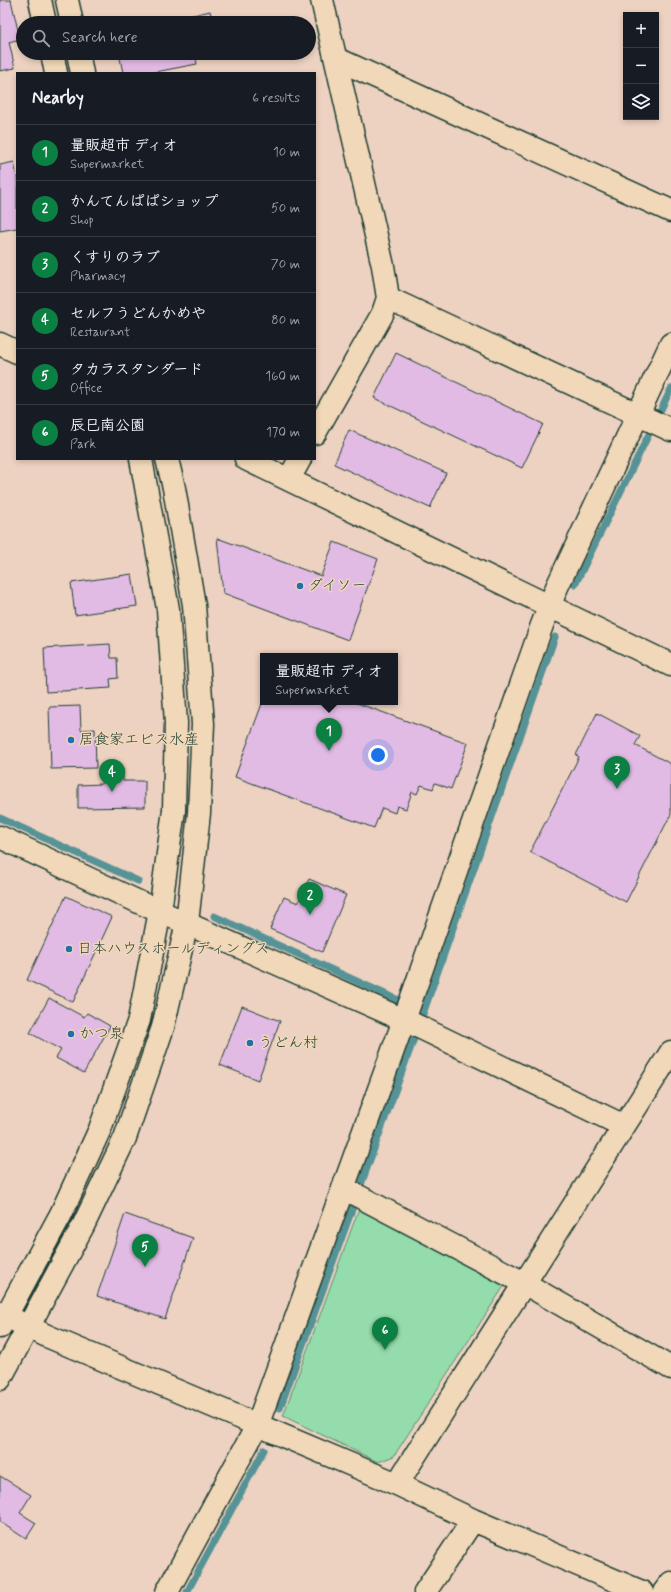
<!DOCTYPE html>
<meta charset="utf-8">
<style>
body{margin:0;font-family:Mynerve,"Klee One",sans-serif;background:#20242c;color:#f1f3f6}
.controls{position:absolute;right:12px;top:12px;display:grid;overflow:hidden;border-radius:0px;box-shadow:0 2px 6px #0003}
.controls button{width:36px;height:36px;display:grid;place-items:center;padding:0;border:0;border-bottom:1px solid #363941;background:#171b24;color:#f1f3f6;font:20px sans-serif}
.you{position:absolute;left:378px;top:755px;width:14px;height:14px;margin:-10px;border:3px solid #fff;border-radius:50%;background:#1a73e8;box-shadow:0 0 0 6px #1a73e833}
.badge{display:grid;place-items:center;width:26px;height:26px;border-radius:50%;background:#0b8043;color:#fff;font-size:13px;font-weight:700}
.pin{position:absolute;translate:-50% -33px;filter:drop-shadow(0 1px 2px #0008)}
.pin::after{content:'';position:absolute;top:21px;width:14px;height:12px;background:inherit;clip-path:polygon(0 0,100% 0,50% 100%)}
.popup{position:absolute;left:260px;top:653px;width:138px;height:52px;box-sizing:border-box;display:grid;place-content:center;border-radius:0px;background:#171b24;filter:drop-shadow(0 1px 3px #0005);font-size:13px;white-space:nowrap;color:#9ea1a6}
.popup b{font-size:15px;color:#f1f3f6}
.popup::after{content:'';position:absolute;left:50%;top:100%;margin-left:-8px;border:8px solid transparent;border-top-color:#171b24}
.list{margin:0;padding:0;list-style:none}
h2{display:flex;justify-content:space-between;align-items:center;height:52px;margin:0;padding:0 16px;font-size:17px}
h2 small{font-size:13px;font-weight:400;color:#9ea1a6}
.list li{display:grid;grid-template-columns:26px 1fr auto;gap:12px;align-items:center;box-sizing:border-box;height:56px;padding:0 16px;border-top:1px solid #363941}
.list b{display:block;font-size:15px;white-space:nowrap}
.list p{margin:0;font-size:13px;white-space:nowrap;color:#9ea1a6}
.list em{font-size:13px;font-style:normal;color:#9ea1a6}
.icon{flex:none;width:22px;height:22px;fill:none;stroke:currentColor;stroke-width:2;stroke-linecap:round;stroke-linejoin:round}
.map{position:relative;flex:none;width:671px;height:1592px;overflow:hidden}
.search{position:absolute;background:#171b24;box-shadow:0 2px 6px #0003;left:16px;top:16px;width:300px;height:44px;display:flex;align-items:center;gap:10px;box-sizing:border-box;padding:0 14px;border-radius:22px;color:#9ea1a6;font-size:15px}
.panel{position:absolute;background:#171b24;box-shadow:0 2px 6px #0003;left:16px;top:72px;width:300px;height:388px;border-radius:0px}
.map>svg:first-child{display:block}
</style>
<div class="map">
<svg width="671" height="1592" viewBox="0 0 671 1592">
<rect width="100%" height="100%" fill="#edd2c1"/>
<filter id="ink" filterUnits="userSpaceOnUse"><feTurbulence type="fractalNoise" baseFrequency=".025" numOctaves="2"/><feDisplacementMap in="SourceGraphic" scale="8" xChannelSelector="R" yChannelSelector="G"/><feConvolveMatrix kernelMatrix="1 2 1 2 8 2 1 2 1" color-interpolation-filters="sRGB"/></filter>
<g filter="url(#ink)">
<path fill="#94dcab" stroke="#5a8c70" d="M361,1203L506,1283L394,1456L378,1462L283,1416Z"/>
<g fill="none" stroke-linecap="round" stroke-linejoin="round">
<path stroke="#579396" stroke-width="7" d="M575,585L671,389
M0,818L138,881
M214,916L407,1004
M280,1408L424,1011L555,637
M187,1592L264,1450"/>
</g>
<path fill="#e2bbe4" stroke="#1f3d34" d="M0,0H11L20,39L9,42L15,68L0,71Z
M210,11L213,23H159Z
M119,53H195L197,64L150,73H123Z
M14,162L17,178V228L0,231V165Z
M396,353L543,424L522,468L374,398Z
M349,430L446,473L430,508L334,464Z
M217,538L321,576L334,542L378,559L348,640L223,593Z
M132,574L137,606L75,615L71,583Z
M110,644L111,658H117L118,678L110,679L111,688L46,692L44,648Z
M263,701V702H354L468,743L451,789L435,783L433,789L421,785L417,794L412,792L406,809L397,806L395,813L382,808L374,828L235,777Z
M80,706L81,730L95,729L96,768L51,769L49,707Z
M597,713L640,736L635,745L671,764V814L626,902L530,852L579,757L576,755Z
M101,769H123V781H145V807L78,808V785L102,784Z
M309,879L346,895L322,952L270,929L284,897L298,903Z
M66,896L112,917L73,1002L27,980Z
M49,998L84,1017L87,1013L110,1026L84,1073L56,1058L61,1050L30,1033Z
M242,1006L280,1021L258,1080L220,1065Z
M125,1214L193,1238L165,1319L97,1296Z
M0,1476L31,1495L20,1513L36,1523L26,1539L0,1522Z"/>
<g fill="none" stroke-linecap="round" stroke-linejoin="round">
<g stroke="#1f3d34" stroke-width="25">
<path id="street" d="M337,59L671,211
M388,298L671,430
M315,433L383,313L388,298L383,266L322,0
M289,479L300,459
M0,837L143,904L413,1024L624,1126
M343,1188L524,1283L671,1368
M0,1313L47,1336L397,1484L473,1520L642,1592
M397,1484L671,1052
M167,1592L257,1426L404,1020L542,625L557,587L671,344
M425,1592L473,1520
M664,1592L671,1583"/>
</g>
<g stroke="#1f3d34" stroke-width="25">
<path id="secondary" d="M40,0L45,23
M67,0L72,23
M52,53L56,73
M78,53L82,73
M0,344L17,352
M246,459L671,665
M0,1327L61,1214L100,1129L139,1020L160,911L174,810L176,723L168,609L141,459
M0,1379L83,1226L125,1138L163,1027L187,923L199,813L203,724L194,605L174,488L167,459"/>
</g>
<use href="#street" stroke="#f0d8b8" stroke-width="22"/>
<use href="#secondary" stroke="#f0d8b8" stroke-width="22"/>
</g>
</g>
<g fill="#1f6fb2" stroke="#f0d8b8" stroke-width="1.5">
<circle cx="300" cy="586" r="4"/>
<circle cx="71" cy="740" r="4"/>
<circle cx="69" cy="949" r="4"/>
<circle cx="71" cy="1034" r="4"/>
<circle cx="250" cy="1043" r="4"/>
</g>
<g text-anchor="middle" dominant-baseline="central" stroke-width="3" stroke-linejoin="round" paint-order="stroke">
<g font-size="15" fill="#1f3d34" stroke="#f0d8b8" text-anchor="start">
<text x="308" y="586">ダイソー</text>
<text x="79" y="740">居食家エビス水産</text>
<text x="77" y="949">日本ハウスホールディングス</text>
<text x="79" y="1034">かつ泉</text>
<text x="258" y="1043">うどん村</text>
</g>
</g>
</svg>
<div class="controls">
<button>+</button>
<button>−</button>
<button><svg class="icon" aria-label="layers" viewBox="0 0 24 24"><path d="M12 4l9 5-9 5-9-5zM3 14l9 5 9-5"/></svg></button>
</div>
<div class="you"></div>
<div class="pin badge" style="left:329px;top:751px">1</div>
<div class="popup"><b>量販超市 ディオ</b>Supermarket</div>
<div class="pin badge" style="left:310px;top:915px">2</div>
<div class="pin badge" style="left:617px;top:789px">3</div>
<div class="pin badge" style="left:112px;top:792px">4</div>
<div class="pin badge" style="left:145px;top:1267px">5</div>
<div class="pin badge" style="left:385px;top:1350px">6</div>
<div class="search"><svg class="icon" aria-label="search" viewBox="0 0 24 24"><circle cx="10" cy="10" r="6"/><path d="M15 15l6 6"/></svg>Search here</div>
<section class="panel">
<h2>Nearby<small>6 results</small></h2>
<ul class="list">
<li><span class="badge">1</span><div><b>量販超市 ディオ</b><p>Supermarket</p></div><em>10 m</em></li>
<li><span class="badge">2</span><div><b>かんてんぱぱショップ</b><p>Shop</p></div><em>50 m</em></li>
<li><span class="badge">3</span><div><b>くすりのラブ</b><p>Pharmacy</p></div><em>70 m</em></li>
<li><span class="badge">4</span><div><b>セルフうどんかめや</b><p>Restaurant</p></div><em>80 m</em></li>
<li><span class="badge">5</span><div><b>タカラスタンダード</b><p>Office</p></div><em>160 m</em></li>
<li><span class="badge">6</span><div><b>辰巳南公園</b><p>Park</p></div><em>170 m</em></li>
</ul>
</section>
</div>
